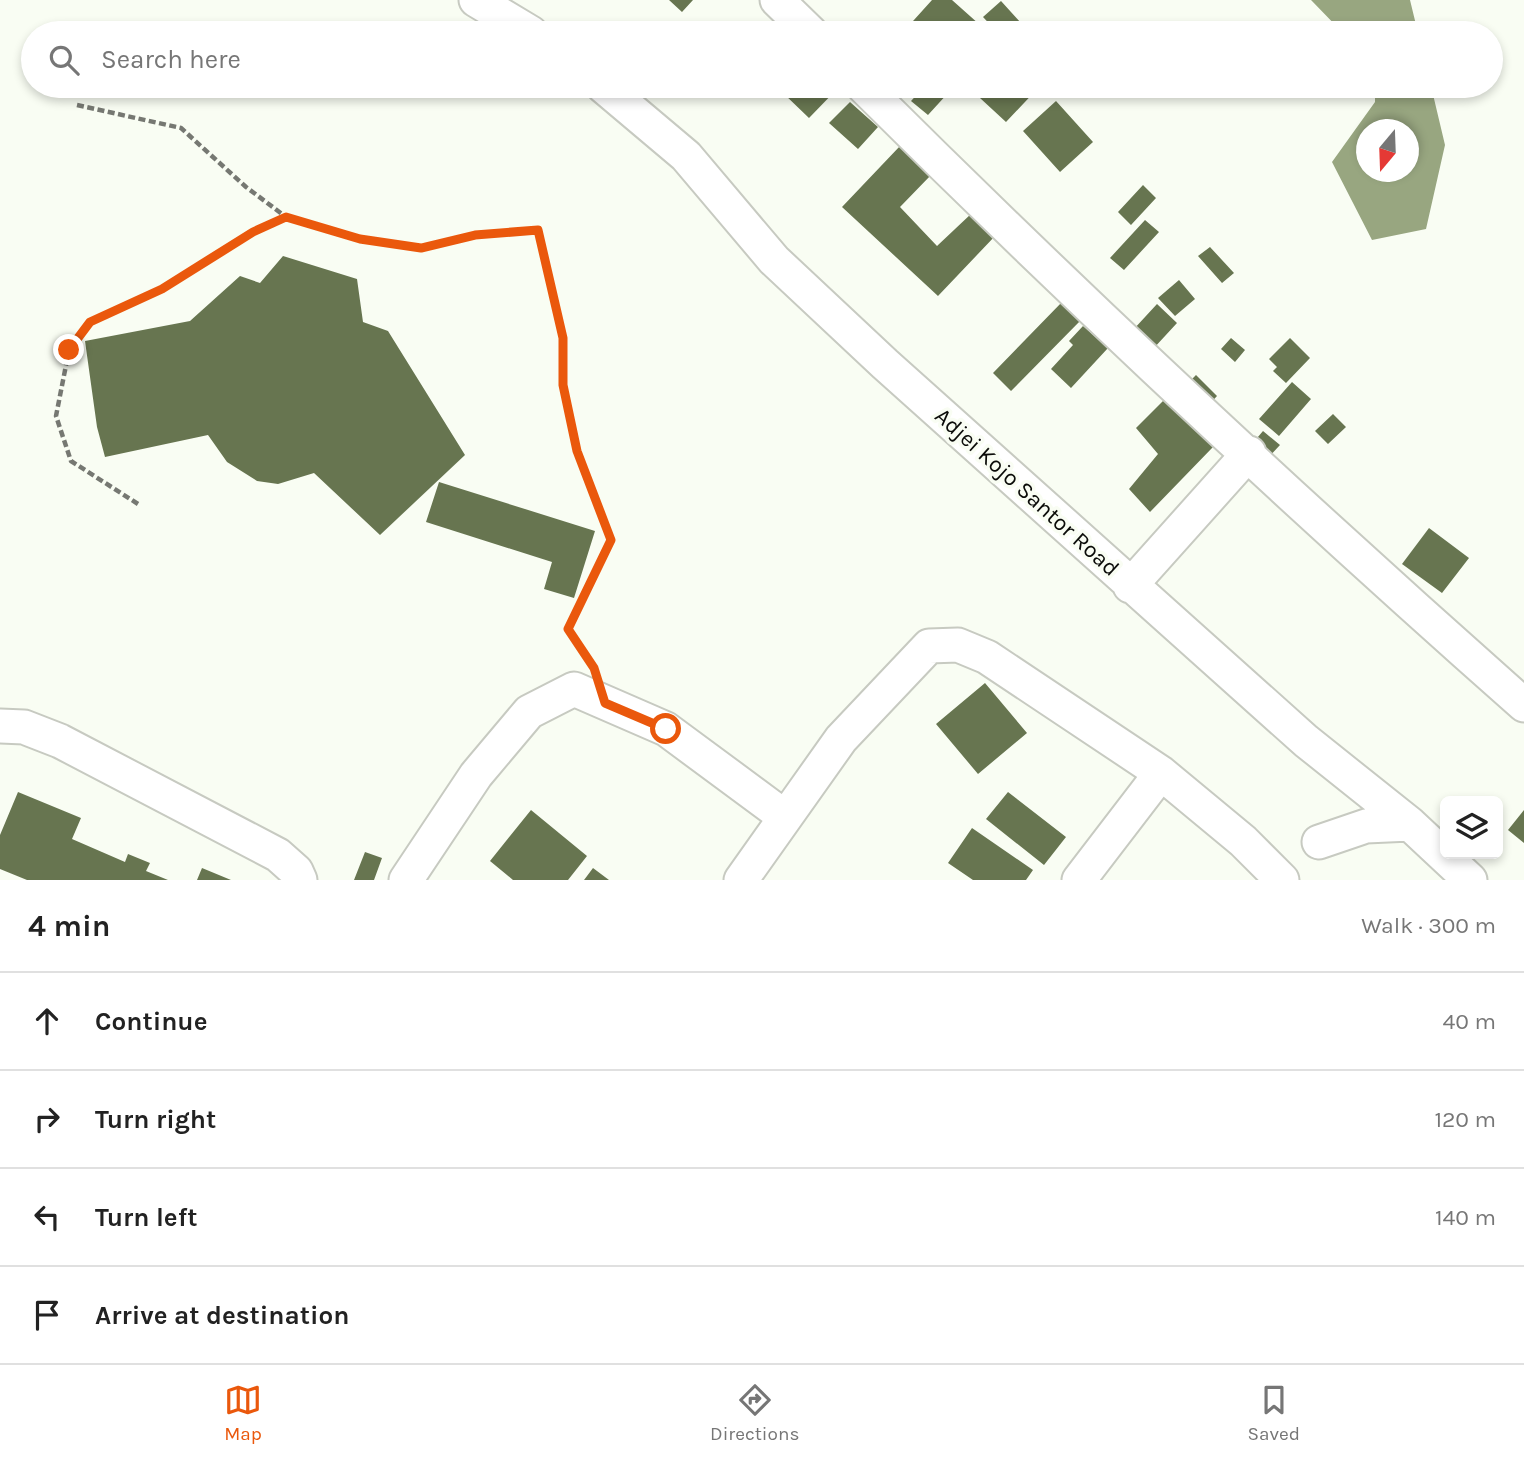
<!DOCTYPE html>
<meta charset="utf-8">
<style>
body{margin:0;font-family:Karla,sans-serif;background:#f6f6f6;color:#222}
.controls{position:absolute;right:21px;bottom:21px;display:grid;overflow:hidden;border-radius:10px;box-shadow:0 4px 10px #0003}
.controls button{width:63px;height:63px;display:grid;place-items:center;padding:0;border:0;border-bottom:2px solid #e0e0e0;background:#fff;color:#222;font:35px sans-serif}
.compass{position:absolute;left:1356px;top:119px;width:63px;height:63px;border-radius:50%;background:#fff;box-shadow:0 4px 10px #0003;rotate:199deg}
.stop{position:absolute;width:21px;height:21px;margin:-16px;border:5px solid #ea580c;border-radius:50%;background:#fff}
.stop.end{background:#ea580c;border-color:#fff;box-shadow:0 2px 7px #0008}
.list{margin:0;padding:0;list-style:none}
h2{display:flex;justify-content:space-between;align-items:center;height:91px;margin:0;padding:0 28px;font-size:30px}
h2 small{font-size:23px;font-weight:400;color:#767676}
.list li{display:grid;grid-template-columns:46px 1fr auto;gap:21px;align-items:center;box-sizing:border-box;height:98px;padding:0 28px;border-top:2px solid #e0e0e0}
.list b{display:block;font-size:26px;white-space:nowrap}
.list em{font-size:23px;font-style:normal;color:#767676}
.icon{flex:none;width:38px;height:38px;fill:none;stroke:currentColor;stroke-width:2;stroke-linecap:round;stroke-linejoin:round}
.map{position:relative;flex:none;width:1524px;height:880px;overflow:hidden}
.search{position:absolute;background:#fff;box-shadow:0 4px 10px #0003;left:21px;right:21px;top:21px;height:77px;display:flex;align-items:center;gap:18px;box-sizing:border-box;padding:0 24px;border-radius:38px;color:#767676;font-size:26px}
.sheet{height:483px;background:#fff}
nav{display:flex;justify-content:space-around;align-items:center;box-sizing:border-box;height:98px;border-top:2px solid #e0e0e0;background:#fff;font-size:19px;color:#767676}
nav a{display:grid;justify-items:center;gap:4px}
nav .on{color:#ea580c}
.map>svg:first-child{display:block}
</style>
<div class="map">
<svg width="1524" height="880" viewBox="0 0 1524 880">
<rect width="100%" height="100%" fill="#f9fdf3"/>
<path fill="#98a680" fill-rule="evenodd" d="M1311,0H1410L1418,33H1343Z
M1375,86H1431L1445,145L1426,229L1372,240L1332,162L1375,102ZM1366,130H1408V172H1366Z"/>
<path fill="#677550" d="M669,0H693L682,12Z
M932,0H952L989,33H907L904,31Z
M1001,1L1030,33H998L983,17Z
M790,86H840L809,118L783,93Z
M925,86H942L949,92L928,115L911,101Z
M967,86H1040L1006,122Z
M1056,101L1093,142L1060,172L1023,131Z
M850,102L878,127L858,149L829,123Z
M900,146L932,174L900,207L937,246L972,213L996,235L938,296L842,207Z
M1143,185L1156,198L1131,225L1118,212Z
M1145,220L1159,232L1124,270L1110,258Z
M1210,247L1234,273L1222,283L1198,256Z
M283,256L357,279L363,322L388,331L465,455L380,535L314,473L278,484L257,481L227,462L208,435L105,457L97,427L85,341L190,321L240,276L260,283Z
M1179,280L1195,299L1175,316L1158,298Z
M1062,302L1081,320L1011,391L993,373Z
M1157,304L1177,323L1153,349L1133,330Z
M1083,326L1108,348L1071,388L1051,369L1073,345L1069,341Z
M1231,338L1245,350L1235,362L1221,349Z
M1290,338L1310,358L1286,383L1273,371L1277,367L1269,359Z
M1196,375L1217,396L1205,409L1183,388Z
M1292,382L1311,399L1279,436L1259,419Z
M1164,400L1213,447L1150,512L1129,489L1158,454L1136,428Z
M1333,414L1346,427L1328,444L1315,431Z
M1263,431L1280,445L1268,458L1252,444Z
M439,482L595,531L574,598L544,589L552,562L426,522Z
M1429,528L1469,558L1442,593L1402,564Z
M985,683L1027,733L978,774L936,724Z
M18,792L81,818L72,839L125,862L128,854L150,863L146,871L168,880H27L0,869V835Z
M1008,792L1066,837L1044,865L986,819Z
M531,810L587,856L568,880H513L490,861Z
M1524,810V843L1508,830Z
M972,828L1033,870L1026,880H973L948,863Z
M365,852L382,858L374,880H354Z
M202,868L231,880H197Z
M593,868L609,880H584Z"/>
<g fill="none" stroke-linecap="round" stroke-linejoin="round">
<g stroke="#c7cac1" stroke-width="37">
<path id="minor" d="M476,0L531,33
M777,0L811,33
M603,86L686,156L774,260L885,364L1306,741L1410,824L1470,880
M863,86C1077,299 1298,505 1524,705
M1130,586L1249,453
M0,726L24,727L60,741L278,855L296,871L300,880
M1319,842L1366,826L1410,824
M406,880L476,775L529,712L574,689L666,729L785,817
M741,880L841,739L929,646L958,645L987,657L1161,773L1243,841L1282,880
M1079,880L1161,773"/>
</g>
<path stroke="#767872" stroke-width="4.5" stroke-dasharray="7 3.5" stroke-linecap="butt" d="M77,105L181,128L246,187L286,217L361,239L420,248L475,235L539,231L563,338V385L577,451L611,540L568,629L593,666
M138,504L71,461L56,416L69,350L90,322L161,289L253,232L286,217"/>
<use href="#minor" stroke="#fff" stroke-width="33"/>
</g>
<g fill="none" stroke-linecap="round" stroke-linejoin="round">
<path stroke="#ea580c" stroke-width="9" d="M69,350L90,322L162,289L253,232L286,217L360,239L421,248L475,235L538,230L563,338V385L577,451L611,540L568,629L594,668L605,703L666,729"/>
</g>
<g text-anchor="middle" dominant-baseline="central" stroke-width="7" stroke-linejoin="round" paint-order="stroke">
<g font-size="23" fill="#0b0c09" stroke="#f9fdf3">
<text transform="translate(1027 492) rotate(42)">Adjei Kojo Santor Road</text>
</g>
</g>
</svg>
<div class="controls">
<button><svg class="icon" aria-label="layers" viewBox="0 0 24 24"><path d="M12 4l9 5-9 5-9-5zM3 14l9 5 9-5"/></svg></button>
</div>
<svg class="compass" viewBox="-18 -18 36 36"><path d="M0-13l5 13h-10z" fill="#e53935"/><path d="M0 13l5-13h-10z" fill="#767676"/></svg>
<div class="stop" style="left:666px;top:729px"></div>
<div class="stop end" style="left:69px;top:350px"></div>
<div class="search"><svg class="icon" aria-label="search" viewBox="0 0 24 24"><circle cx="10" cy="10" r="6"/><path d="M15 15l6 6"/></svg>Search here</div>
</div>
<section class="sheet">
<h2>4 min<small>Walk · 300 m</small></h2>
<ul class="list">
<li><svg class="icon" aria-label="ahead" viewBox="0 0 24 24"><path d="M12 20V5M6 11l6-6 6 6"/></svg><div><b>Continue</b></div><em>40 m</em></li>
<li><svg class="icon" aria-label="right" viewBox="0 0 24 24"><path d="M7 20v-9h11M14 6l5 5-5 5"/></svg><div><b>Turn right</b></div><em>120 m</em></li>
<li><svg class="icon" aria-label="left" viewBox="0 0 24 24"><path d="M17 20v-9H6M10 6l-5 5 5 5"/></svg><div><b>Turn left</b></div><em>140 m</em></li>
<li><svg class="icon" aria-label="arrive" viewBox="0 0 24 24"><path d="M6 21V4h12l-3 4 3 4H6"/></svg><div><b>Arrive at destination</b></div></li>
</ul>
</section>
<nav>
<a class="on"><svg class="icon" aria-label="map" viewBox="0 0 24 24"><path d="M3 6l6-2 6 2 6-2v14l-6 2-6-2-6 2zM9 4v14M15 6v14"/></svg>Map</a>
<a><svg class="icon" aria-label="directions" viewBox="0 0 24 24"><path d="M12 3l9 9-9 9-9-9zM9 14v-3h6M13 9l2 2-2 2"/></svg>Directions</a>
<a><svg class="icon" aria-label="saved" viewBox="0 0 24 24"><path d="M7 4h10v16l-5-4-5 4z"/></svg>Saved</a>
</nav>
